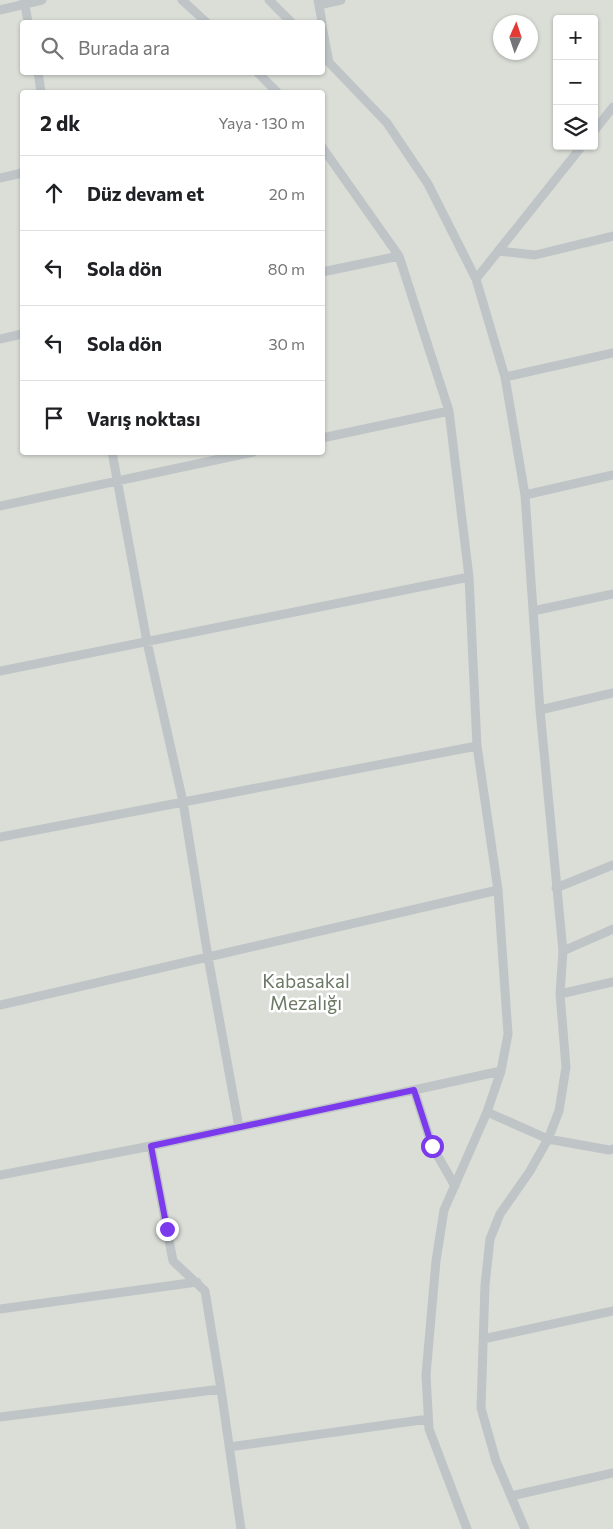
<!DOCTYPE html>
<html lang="tr">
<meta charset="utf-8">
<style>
body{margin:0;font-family:Commissioner,sans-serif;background:#f6f6f6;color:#202124}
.controls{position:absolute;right:15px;top:15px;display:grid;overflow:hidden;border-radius:5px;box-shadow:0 1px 4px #0004}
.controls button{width:45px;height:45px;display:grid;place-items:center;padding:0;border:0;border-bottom:1px solid #e0e0e0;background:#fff;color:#202124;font:25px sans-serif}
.compass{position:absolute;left:493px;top:15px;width:45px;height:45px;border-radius:50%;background:#fff;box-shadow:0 1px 4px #0004;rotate:3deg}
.stop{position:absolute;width:15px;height:15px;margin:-11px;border:4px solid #7c3aed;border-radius:50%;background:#fff}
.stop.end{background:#7c3aed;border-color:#fff;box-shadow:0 1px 5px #0008}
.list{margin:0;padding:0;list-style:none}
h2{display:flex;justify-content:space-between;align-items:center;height:65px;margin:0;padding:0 20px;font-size:21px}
h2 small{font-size:16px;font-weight:400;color:#757577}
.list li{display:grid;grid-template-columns:32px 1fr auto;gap:15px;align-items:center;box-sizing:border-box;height:75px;padding:0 20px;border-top:1px solid #e0e0e0}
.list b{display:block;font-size:19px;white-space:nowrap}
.list em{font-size:16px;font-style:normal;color:#757577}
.icon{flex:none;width:28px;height:28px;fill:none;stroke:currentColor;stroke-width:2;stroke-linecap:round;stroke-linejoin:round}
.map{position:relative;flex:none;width:613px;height:1529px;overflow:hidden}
.search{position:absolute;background:#fff;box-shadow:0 1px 4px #0004;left:20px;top:20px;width:305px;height:55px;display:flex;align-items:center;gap:12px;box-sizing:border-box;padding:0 18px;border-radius:5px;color:#757577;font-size:19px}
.panel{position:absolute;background:#fff;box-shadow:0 1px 4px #0004;left:20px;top:90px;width:305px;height:365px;border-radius:5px}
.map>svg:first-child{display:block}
</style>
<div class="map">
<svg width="613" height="1529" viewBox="0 0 613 1529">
<rect width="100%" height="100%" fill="#faf9f8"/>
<path fill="#dbded7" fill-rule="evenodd" d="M0,0H613V1529H0ZM557,19H594V146H557ZM22,22H322V72H22ZM500,22H530V52H500ZM22,92H322V452H22Z"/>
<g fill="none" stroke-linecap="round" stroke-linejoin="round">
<path stroke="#bfc5c7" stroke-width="9" d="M24,0L28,22
M182,0L206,22
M269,0L291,22
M318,0L322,22
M319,5L341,0
M0,10L42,0
M322,26L329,62
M322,55L387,123L428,184L476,279L505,377L525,495L540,710L563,951
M38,72L41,92
M257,72L277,92
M594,131L613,107
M322,147L399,256L449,411L469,577L477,746L498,890L508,1034L501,1071L487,1112L444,1210L436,1261L426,1375L429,1429L467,1529
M0,178L22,173
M498,251L535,255L613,236
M322,272L399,256
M476,279L582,146
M0,339L22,334
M505,377L613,353
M322,438L449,411
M112,452L147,642L183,802L208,957L239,1127
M525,495L613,475
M0,506L253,452
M533,611L613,594
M0,671L469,577
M540,710L613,693
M0,837L477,746
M556,888L613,865
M560,994L563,951L613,929
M0,1005L498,890
M414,1090L501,1071
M487,1112L548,1139L609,1150L613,1149
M151,1146L173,1261L205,1291L221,1389L241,1529
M0,1175L151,1146L414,1090L432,1146L455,1186
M0,1309L197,1282
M483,1339L613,1311
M0,1417L221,1389
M229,1447L428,1419
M511,1496L613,1473
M525,1529L496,1461L481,1408L485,1285L490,1239L500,1214L530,1171L548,1139L559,1111L566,1067L560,994L613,982"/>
</g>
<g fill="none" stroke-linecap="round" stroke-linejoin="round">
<path stroke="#7c3aed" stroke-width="6" d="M167,1229L151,1146L414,1090L432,1146"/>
</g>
<g text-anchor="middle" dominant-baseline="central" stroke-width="5" stroke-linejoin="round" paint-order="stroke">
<g font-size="19" fill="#6c7965" stroke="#fff">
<text x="306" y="980">Kabasakal<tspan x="306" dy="22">Mezalığı</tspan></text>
</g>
</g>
</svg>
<div class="controls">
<button>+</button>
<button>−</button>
<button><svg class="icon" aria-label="layers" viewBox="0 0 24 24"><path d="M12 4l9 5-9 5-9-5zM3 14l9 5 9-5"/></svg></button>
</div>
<svg class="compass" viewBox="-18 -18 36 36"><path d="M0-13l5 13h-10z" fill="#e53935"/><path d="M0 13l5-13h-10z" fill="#757577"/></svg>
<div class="stop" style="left:432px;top:1146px"></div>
<div class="stop end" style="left:167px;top:1229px"></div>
<div class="search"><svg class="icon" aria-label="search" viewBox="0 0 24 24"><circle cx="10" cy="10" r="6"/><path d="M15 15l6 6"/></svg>Burada ara</div>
<section class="panel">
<h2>2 dk<small>Yaya · 130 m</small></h2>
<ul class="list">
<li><svg class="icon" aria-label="ahead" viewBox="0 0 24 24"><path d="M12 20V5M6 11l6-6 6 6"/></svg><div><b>Düz devam et</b></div><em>20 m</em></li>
<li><svg class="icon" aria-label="left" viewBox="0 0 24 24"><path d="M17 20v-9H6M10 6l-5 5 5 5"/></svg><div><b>Sola dön</b></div><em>80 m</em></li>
<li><svg class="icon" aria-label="left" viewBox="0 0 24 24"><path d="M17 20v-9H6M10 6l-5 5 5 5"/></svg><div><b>Sola dön</b></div><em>30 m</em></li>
<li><svg class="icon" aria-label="arrive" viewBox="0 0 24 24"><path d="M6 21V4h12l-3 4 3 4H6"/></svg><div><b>Varış noktası</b></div></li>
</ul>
</section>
</div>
